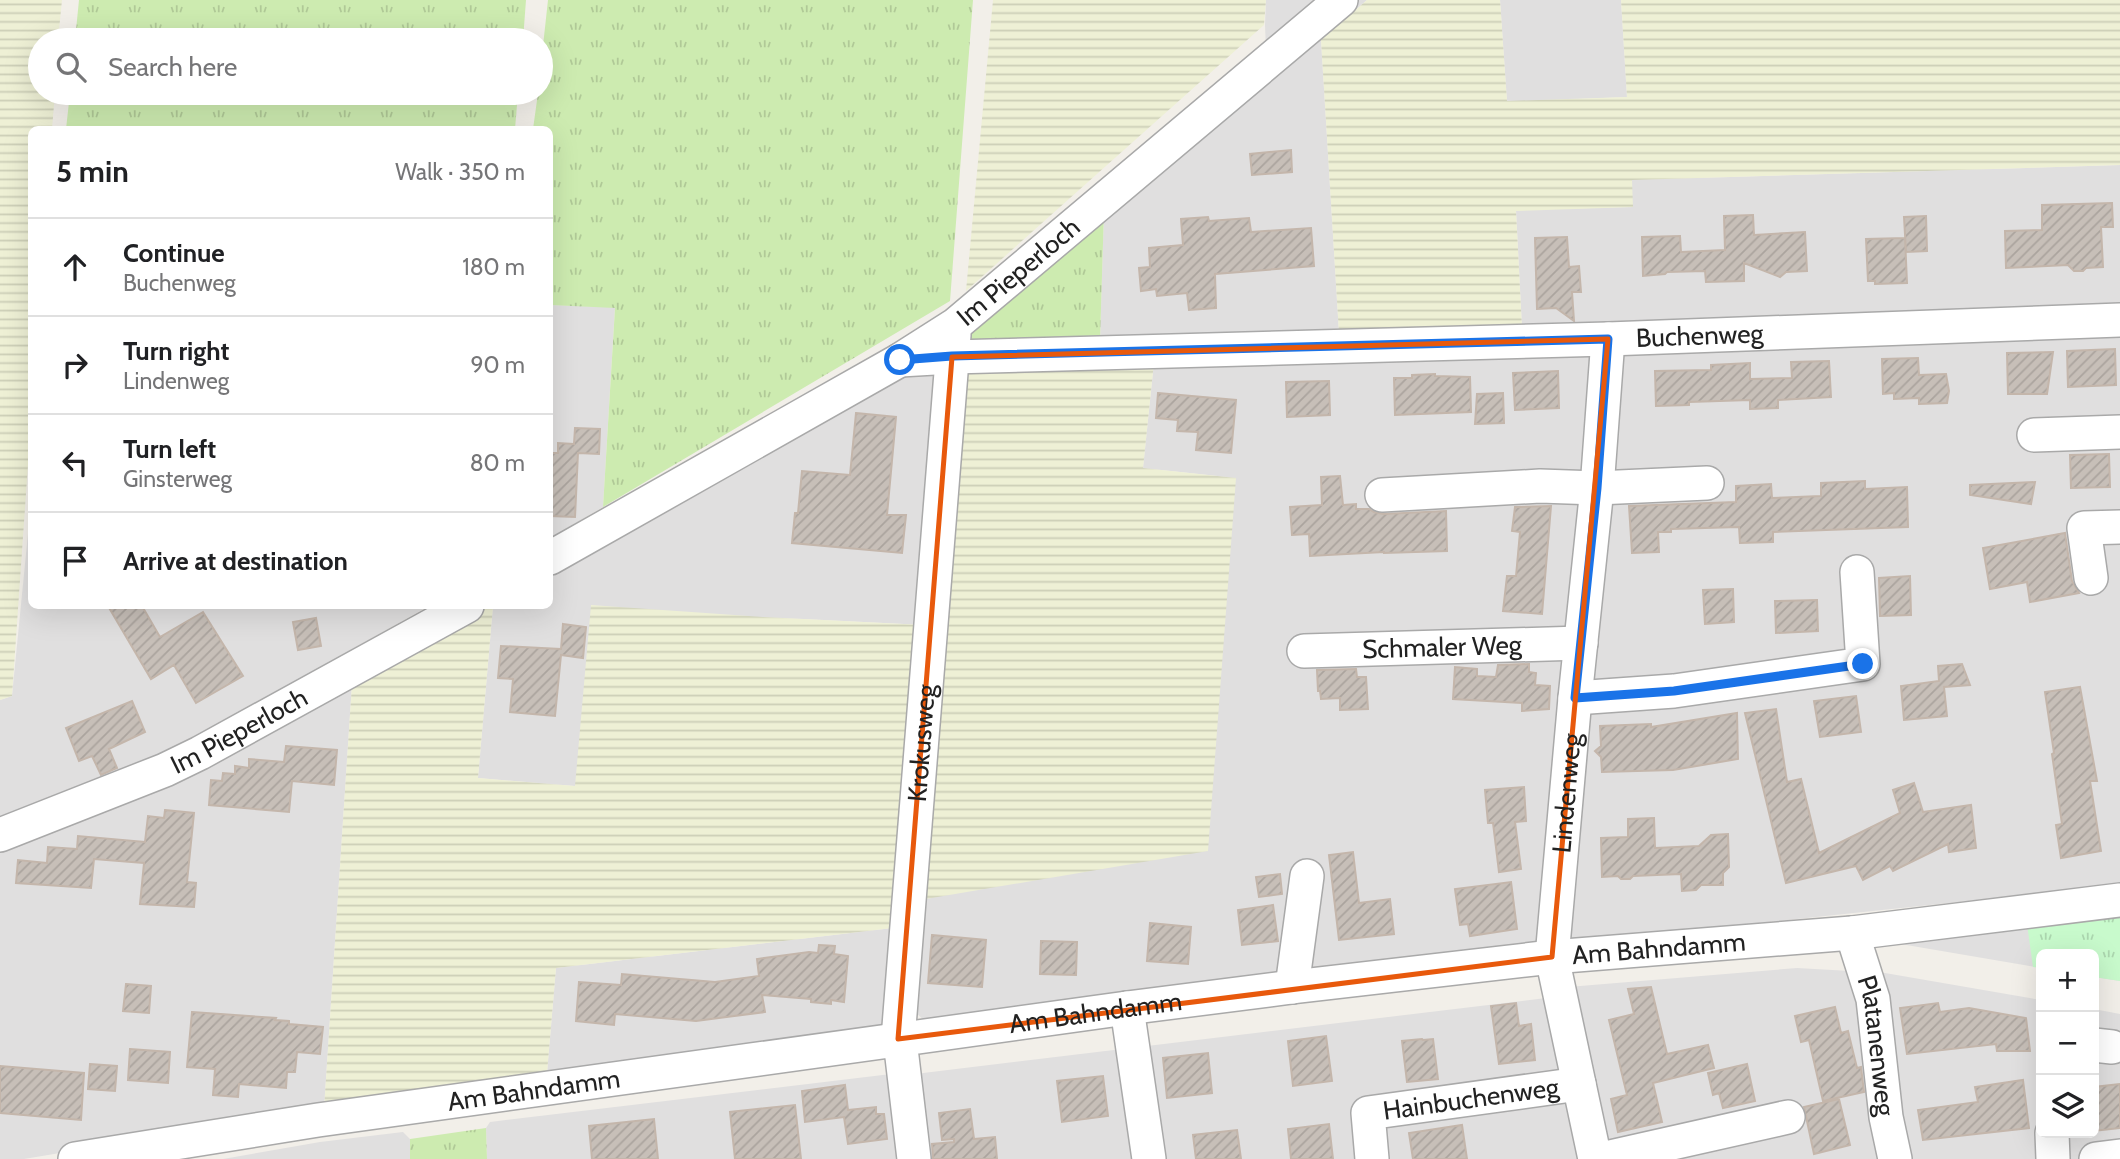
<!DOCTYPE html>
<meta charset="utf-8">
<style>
body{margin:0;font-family:Cabin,sans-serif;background:#f6f6f6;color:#202124}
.controls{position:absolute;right:21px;bottom:21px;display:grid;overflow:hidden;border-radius:10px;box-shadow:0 7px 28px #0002}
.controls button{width:63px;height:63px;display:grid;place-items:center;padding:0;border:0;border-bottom:2px solid #e0e0e0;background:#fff;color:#202124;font:35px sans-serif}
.stop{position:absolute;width:21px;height:21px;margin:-16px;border:5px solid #1a73e8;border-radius:50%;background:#fff}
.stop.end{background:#1a73e8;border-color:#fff;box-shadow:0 2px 7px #0008}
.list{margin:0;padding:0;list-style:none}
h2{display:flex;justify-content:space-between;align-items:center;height:91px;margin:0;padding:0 28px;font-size:30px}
h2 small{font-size:23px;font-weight:400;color:#757577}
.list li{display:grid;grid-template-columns:46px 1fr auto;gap:21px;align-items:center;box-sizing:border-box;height:98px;padding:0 28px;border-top:2px solid #e0e0e0}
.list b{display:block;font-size:26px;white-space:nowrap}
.list p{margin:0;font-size:23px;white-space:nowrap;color:#757577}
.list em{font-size:23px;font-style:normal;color:#757577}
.icon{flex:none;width:38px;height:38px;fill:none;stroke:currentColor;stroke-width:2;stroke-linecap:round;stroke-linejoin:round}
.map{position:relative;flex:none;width:2120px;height:1159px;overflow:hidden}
.search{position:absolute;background:#fff;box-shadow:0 7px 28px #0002;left:28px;top:28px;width:525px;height:77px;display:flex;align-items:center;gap:18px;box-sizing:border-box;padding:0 24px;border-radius:38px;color:#757577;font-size:26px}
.panel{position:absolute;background:#fff;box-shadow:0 7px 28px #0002;left:28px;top:126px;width:525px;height:483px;border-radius:10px}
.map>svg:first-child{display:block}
</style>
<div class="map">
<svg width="2120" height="1159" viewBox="0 0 2120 1159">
<defs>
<pattern id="farmland-rules" width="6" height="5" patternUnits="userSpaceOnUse" patternTransform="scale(1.75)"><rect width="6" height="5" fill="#eef0d5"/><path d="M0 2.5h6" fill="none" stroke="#ccceb7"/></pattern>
<pattern id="grass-tufts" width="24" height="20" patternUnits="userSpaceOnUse" patternTransform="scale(1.75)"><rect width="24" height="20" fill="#cdebb0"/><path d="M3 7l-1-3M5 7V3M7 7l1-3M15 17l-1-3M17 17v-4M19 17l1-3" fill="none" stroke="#b0c997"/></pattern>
<pattern id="park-tufts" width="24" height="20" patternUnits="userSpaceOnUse" patternTransform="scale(1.75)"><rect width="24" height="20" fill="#c8facc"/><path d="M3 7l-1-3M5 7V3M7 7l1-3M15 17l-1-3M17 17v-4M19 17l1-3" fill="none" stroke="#acd6af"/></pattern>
<pattern id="building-hatch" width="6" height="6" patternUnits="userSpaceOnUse" patternTransform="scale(1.75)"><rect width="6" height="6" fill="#c7bfb8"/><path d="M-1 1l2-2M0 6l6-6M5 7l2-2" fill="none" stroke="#aba49e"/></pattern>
</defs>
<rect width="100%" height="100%" fill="#f2efe9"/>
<path fill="#e0dfdf" d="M1266,0H1367L1321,40L1339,333L1100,341L1104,211L1267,75L1265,25Z
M1500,0H1621L1627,97L1507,102Z
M2120,165V306L1522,328L1516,210L1632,207L1631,180Z
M550,305L615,307L603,507L550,538Z
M2120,332V885L1532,947L925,1021L907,1005L920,900L1236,478L1143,468L1154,362Z
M904,366L936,369L924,625L763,617L575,786L478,778L493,606H550V571Z
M31,503L32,606H429L176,748L0,818V700L12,696Z
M352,684L324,1109L24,1159H0V850Z
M2120,913V981L2094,977V954H2041V968L1883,941Z
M901,927L886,1028L547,1073L556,968Z
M1797,968L1885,973L2041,1000V1133H2094V1009L2120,1014V1159H1608L1568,987Z
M1546,998L1583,1159H925L915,1074Z
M891,1074L902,1159H487L486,1128L490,1122Z
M403,1132L410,1139V1159H223L320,1142Z"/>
<path fill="url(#farmland-rules)" d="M0,0H62L58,40H40V93H55L52,129L32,130L31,421L12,696L0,700Z
M993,0H1266L1264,25L966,291Z
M1367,0H1500L1507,101L1627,97L1621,0H2120V165L1632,180L1633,207L1516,211L1522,328L1339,333L1321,40Z
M1154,362L1143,468L1236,478L1208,851L920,900L959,383L974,363Z
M591,605L763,617L924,625L901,927L556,968L547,1073L324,1109L352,684L489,606H493L478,778L575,786Z"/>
<path fill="url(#grass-tufts)" d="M79,0H526L523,40H75Z
M548,0H973L950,301L603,507L615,308L550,305V130L533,129L538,93H541V64Z
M70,93H518L515,129H66Z
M1104,211L1100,341L974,344L967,331Z
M486,1128L487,1159H410V1139Z"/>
<path fill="url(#park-tufts)" d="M2120,913V981L2094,977V954H2041V968L2033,967L2027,924Z"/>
<path fill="url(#building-hatch)" stroke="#c4b6ab" stroke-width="2" d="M1291,150L1292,172L1252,175L1250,154Z
M2112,203L2113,227H2101L2103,267L2086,268L2083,271H2074L2068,265L2006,268L2005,231L2042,230V205Z
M1753,215L1754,235L1805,232L1807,271L1786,272L1780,277L1744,263V281L1706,282L1705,271L1667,272L1665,274L1643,276L1642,237L1680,236L1681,252L1725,250L1724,216Z
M1926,216L1927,251L1906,252L1904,217Z
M1208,217L1209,221L1249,218L1251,232L1311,228L1314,266L1215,274L1216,308L1189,310L1187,293L1157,296L1156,289L1141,291L1139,268L1150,267L1149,248L1183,245L1181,219Z
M1567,237L1569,267L1579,266L1581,292H1572L1574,321L1556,308L1537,309L1535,238Z
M1905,238L1907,283L1875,284V281H1868L1866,239Z
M2115,349L2116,385L2068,387L2067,351Z
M2053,352L2047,394H2008L2007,353Z
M1918,358L1919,375L1946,374L1949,391L1947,403L1919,404V398L1894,399V393L1883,394L1882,359Z
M1829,361L1831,397L1778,400V408L1750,409V400L1689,402V405L1656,406L1655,371L1711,370V365L1750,363V379L1792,378L1791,362Z
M1558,371L1559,408L1515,410L1513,373Z
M1435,374V376L1470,377L1471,412L1395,415L1394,378H1412V375Z
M1329,381L1330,415L1287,417L1286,382Z
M1158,393L1236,400L1231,453L1196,450L1198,432L1177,431L1178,420L1156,418Z
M1503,393L1504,423L1475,424L1477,394Z
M856,413L896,417L887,515H906L902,553L792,543L795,513H798L802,471L850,475Z
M575,428L600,429L599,454L578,453L575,517L550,516V453H558V443L574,444Z
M2109,454L2110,487L2071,488L2070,455Z
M1340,476L1343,505L1356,504V509H1369L1374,512L1383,514L1446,511L1447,551L1384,553V552L1310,556L1309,534L1292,535L1290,507L1322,505L1321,477Z
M1865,481V489L1907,487L1908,527L1773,532V542L1740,543L1739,527L1671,529V532H1658L1659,552L1632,553L1629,506L1736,502V486L1771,484L1772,498L1821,496V483Z
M2035,482L2031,504L1970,495V485Z
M1551,506L1542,614L1503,611L1507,576H1516L1520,532L1512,531L1515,507Z
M2065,533L2072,581L2079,593L2030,602L2027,582L1990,589L1983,548Z
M1910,576L1911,615L1880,616L1879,578Z
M1733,589L1734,622L1705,624L1703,590Z
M1817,600L1818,631L1776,633L1775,601Z
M108,606H142L160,637L203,612L243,676L196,703L174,665L151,679Z
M316,618L321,646L298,650L293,622Z
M563,624L586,627L583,658L561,655L555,716L510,712L513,679L498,678L501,646L561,649Z
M1529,664V672L1536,673L1535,685L1550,686L1549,709L1522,711V703L1453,699L1455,667L1477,669V676L1496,677L1498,665Z
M1962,664L1970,685L1944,687L1947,716L1904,720L1901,686L1939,681L1938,666Z
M1356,669L1357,677H1366L1368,709L1340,710V698L1321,699L1320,691H1318L1317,670Z
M2080,687L2097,781H2090L2101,851L2061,858L2056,825L2062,824L2052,754L2054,753L2045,692Z
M1856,696L1861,732L1820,737L1814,701Z
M132,701L145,732L109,749L117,768L101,775L92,756L79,761L66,728Z
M1776,709L1787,782L1801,779L1819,853L1900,813L1893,790L1914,783L1923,812L1971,805L1976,848L1949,852L1948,844L1893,871L1890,866L1863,880L1856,866L1786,883L1745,713Z
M1737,713L1738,759L1673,770L1602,772L1601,757L1595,751L1601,746L1600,726L1651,724V727Z
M286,746L337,750L334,785L292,781L289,812L209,805L211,780L222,781L223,773L235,774V766L249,768V759L284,762Z
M1524,787L1526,821L1515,822L1521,869L1499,872L1493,823H1488L1485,790Z
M165,810L194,813L187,882L196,883L194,907L140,904L144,863L94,859L91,888L16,883L18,860L47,863L48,847L77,849L78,836L145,842L148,816L164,818Z
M1654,818L1655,848L1699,846L1711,835L1728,834L1729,867L1723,873V885H1701L1696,890L1682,891L1681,874L1633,876L1630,879H1621L1618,876L1602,877L1601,838L1628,837V819Z
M1353,852L1359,903L1390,899L1394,934L1339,940L1329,855Z
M1280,874L1282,894L1259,897L1256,877Z
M1511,882L1517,929L1470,936L1468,924L1460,925L1455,889Z
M1273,905L1278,941L1242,945L1238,910Z
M1150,923L1191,927L1188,964L1147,961Z
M932,935L986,940L982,987L928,983Z
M1041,941L1077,942L1076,975L1040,974Z
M819,945L835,946L834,954L848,956L844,1002L831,1000V1004L811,1002V999L762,995L765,1012L696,1021L615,1014L614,1025L576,1021L579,982L621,985L622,974L715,982L759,976L757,959L809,952L818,953Z
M126,984L151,986L149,1013L123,1011Z
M1651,987L1667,1054L1708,1045L1714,1068L1653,1083L1662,1122L1618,1132L1611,1099L1627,1095L1609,1020L1634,1014L1628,989Z
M1516,1003L1519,1026L1531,1024L1535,1060L1499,1064L1491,1006Z
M1938,1003L1940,1012L1969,1008L2026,1018L2030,1051H1997L1996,1044L1907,1054L1900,1008Z
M1835,1007L1841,1033L1848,1031L1857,1068L1861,1067L1864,1092L1823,1101L1809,1040L1801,1042L1795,1016Z
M192,1012L276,1018L275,1020L289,1021V1024L323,1027L320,1054L297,1052L295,1072H287L286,1088L239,1084L238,1097L213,1095L215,1069L187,1067Z
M1326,1036L1332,1081L1293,1086L1288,1041Z
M1422,1039L1423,1040L1433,1039L1438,1079L1407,1082L1402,1041Z
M130,1049L170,1052L168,1083L128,1080Z
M1208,1053L1212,1093L1167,1098L1163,1058Z
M90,1064L117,1066L115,1091L88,1089Z
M1747,1064L1755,1101L1723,1108L1719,1093L1713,1095L1708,1073Z
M0,1066L84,1073L81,1120L0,1113Z
M1103,1076L1108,1116L1062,1122L1057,1081Z
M2023,1080L2029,1128L1923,1140L1918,1110L1978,1102L1975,1087Z
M2120,1084V1128L2094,1131V1087Z
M845,1085L848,1110L876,1107V1114H884L887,1139L848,1144L844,1117L805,1122L802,1091Z
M1839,1099L1850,1145L1814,1154L1804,1107Z
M795,1105L801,1159H735L730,1112Z
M970,1109L974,1139L995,1137L997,1159H933L932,1144L954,1142V1139L942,1140L939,1113Z
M654,1119L658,1159H592L589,1126Z
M1329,1124L1333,1159H1291L1288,1129Z
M1462,1125L1467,1159H1413L1409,1133Z
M1237,1130L1241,1159H1196L1193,1135Z"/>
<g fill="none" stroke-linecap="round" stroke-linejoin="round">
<g stroke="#a9a9a9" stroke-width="36">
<g id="minor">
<path id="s1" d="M900,360L952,357L1608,339L2120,320"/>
<path d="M2034,435L2120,432"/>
<path d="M1382,495L1540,486L1597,488L1707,483"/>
<path id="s2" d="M550,558L900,360L955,325L1341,0"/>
<path d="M2091,578L2084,528L2120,527"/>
<path id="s3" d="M1304,651L1581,643"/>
<path d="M1575,698L1674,691L1863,664L1857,572"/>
<path id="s4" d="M0,835L165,770L200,753L467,606"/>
<path id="s5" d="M1852,933L1873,999L1886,1117L1895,1159"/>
<path d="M1292,987L1307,876"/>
<path d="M1127,1008L1149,1159"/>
<path d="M2094,1045L2112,1047"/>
<path d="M2052,1133L2053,1159"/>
<path id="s6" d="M75,1159L318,1120L1127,1008L1292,987L1552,957L1852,933L2120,900"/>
<path id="s7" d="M914,1159L902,1057L898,1039L954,335"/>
<path id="s8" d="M1372,1159L1368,1113L1579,1084"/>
<path id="s9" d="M1595,1159L1552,957L1575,698L1597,488L1608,339"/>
<path d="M1601,1159L1788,1117"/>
<path d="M2096,1159L2120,1156"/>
</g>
</g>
<use href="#minor" stroke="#fff" stroke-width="33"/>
</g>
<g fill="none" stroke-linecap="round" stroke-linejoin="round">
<path stroke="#1a73e8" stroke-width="9" d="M900,360L952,356L1608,339L1597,488L1575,698L1674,691L1863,664"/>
</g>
<path fill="none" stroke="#e8590c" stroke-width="5" stroke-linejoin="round" d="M1608,339L1552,957L898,1039L952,357Z"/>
<g text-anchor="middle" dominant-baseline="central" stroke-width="5" stroke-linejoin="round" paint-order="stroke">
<g font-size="26" fill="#222" stroke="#fff">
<text stroke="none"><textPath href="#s2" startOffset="550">Im Pieperloch</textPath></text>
<text stroke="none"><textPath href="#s1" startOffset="800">Buchenweg</textPath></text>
<text stroke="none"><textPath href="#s3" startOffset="138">Schmaler Weg</textPath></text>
<text stroke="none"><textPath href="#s4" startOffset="261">Im Pieperloch</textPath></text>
<text stroke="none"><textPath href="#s7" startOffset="418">Krokusweg</textPath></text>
<text stroke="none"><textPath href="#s9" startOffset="371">Lindenweg</textPath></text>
<text stroke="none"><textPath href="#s6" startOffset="1598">Am Bahndamm</textPath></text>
<text stroke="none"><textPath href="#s6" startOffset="1031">Am Bahndamm</textPath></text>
<text stroke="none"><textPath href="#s5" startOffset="116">Platanenweg</textPath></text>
<text stroke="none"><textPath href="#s6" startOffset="464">Am Bahndamm</textPath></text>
<text stroke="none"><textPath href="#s8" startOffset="150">Hainbuchenweg</textPath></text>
</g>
</g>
</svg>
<div class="controls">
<button>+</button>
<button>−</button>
<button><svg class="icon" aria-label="layers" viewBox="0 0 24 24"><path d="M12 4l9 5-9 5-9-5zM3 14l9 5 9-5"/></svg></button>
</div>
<div class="stop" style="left:900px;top:360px"></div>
<div class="stop end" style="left:1863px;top:664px"></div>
<div class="search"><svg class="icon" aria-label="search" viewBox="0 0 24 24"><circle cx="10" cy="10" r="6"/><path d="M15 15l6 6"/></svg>Search here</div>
<section class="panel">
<h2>5 min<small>Walk · 350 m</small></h2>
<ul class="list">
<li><svg class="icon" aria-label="ahead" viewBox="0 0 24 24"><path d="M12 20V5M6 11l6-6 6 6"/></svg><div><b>Continue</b><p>Buchenweg</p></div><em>180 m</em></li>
<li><svg class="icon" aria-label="right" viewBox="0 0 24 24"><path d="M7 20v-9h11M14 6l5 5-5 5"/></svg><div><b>Turn right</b><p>Lindenweg</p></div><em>90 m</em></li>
<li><svg class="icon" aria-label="left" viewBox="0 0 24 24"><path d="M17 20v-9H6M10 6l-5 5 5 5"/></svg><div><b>Turn left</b><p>Ginsterweg</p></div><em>80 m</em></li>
<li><svg class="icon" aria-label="arrive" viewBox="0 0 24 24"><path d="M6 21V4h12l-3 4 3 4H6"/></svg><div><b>Arrive at destination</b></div></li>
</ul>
</section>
</div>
